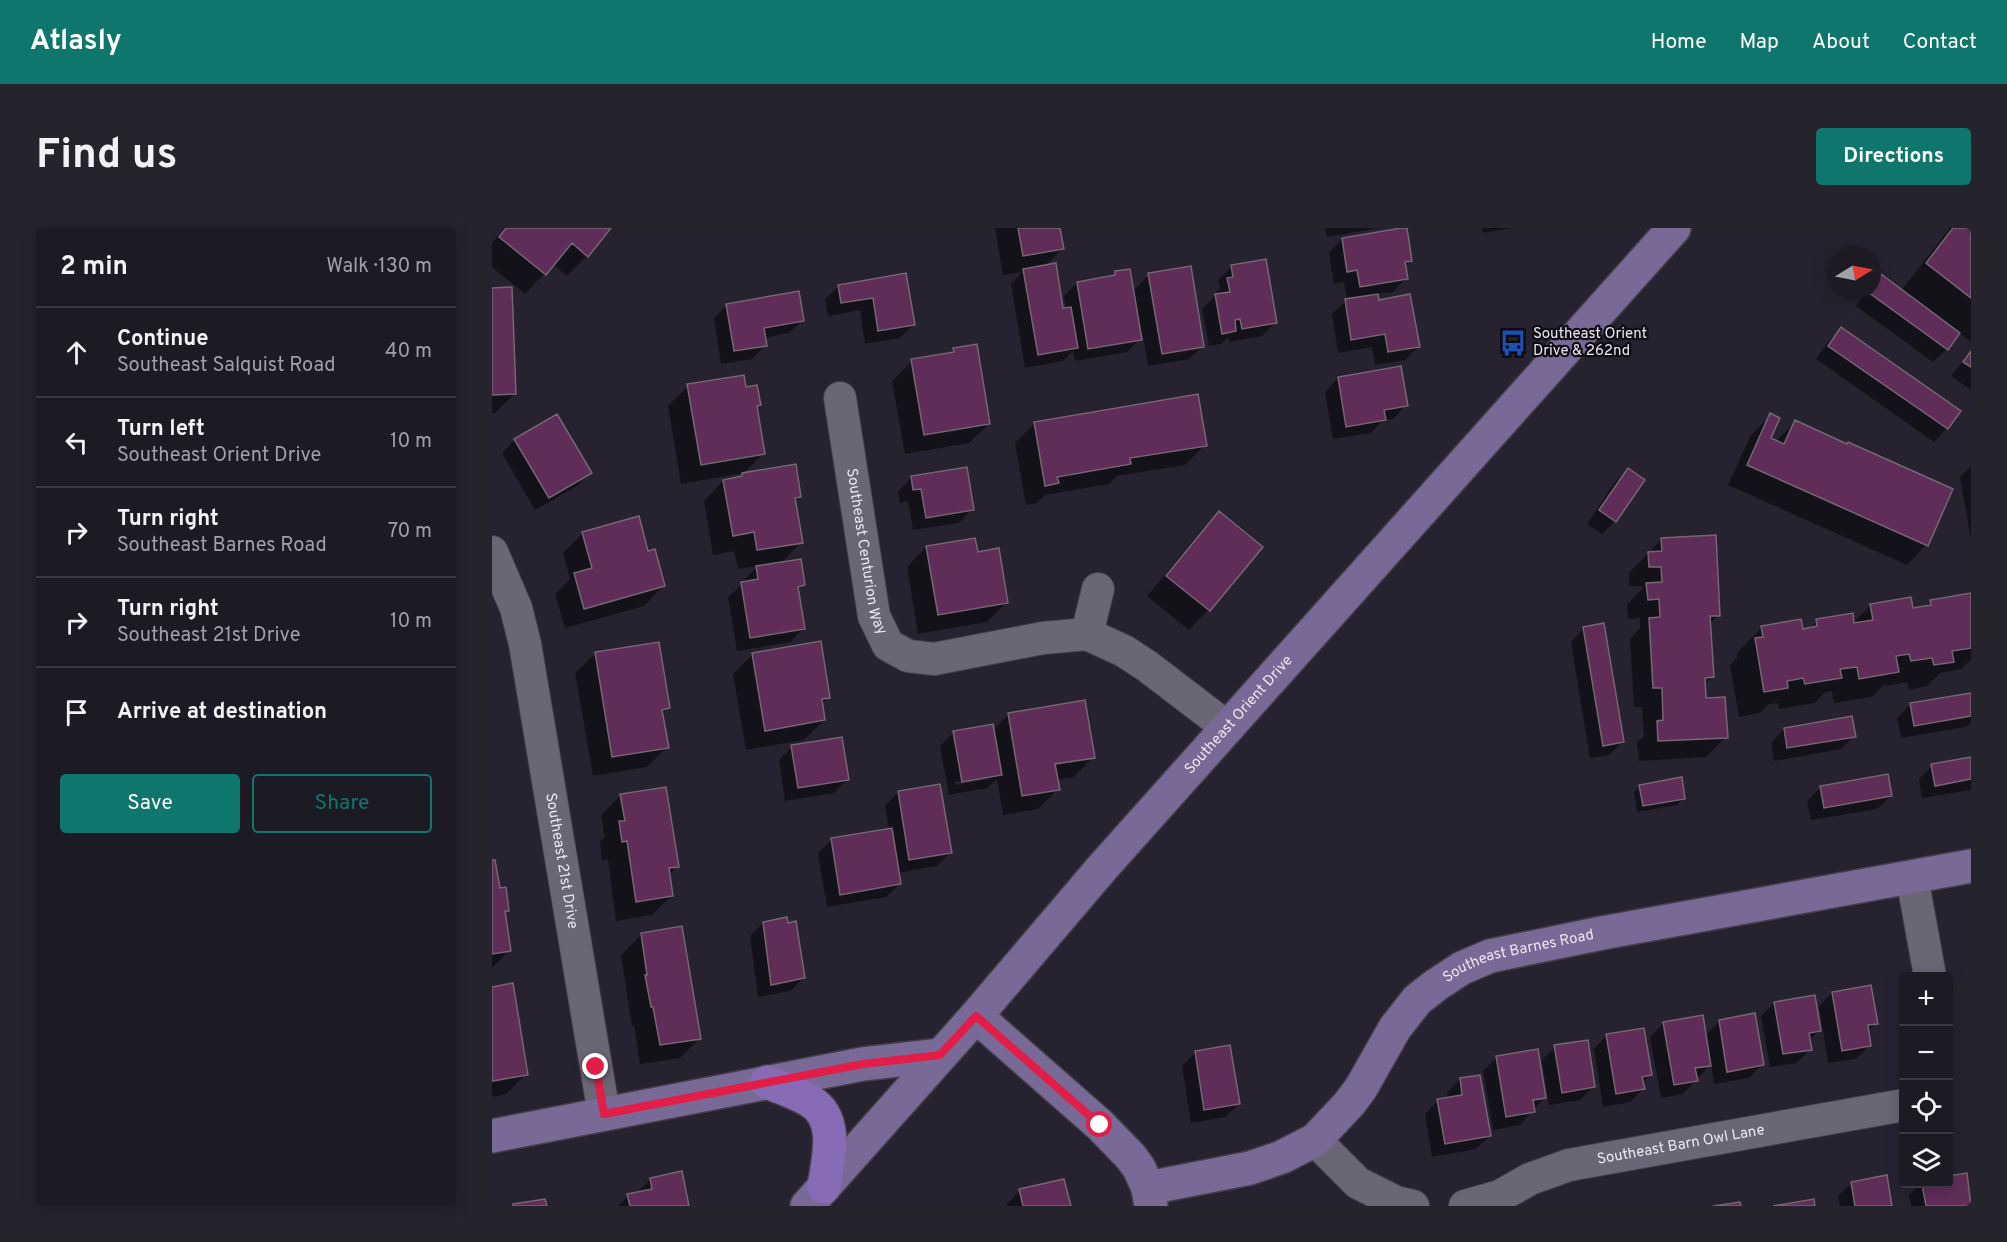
<!DOCTYPE html>
<meta charset="utf-8">
<style>
body{margin:0;font-family:Overpass,sans-serif;background:#25232b;color:#f1f3f6}
.controls{position:absolute;right:18px;bottom:18px;display:grid;overflow:hidden;border-radius:6px;box-shadow:0 3px 15px #0003}
.controls button{width:54px;height:54px;display:grid;place-items:center;padding:0;border:0;border-bottom:2px solid #3a3841;background:#1c1a23;color:#f1f3f6;font:30px sans-serif}
.compass{position:absolute;left:1335px;top:18px;width:54px;height:54px;border-radius:50%;background:#1c1a23;box-shadow:0 3px 15px #0003;rotate:80deg}
.stop{position:absolute;width:18px;height:18px;margin:-14px;border:4px solid #e11d48;border-radius:50%;background:#fff}
.stop.end{background:#e11d48;border-color:#fff;box-shadow:0 2px 6px #0008}
.list{margin:0;padding:0;list-style:none}
h2{display:flex;justify-content:space-between;align-items:center;height:78px;margin:0;padding:0 24px;font-size:26px}
h2 small{font-size:20px;font-weight:400;color:#a0a1a6}
.list li{display:grid;grid-template-columns:39px 1fr auto;gap:18px;align-items:center;box-sizing:border-box;height:90px;padding:0 24px;border-top:2px solid #3a3841}
.list b{display:block;font-size:22px;white-space:nowrap}
.list p{margin:0;font-size:20px;white-space:nowrap;color:#a0a1a6}
.list em{font-size:20px;font-style:normal;color:#a0a1a6}
.actions{display:flex;gap:12px;padding:18px 24px}
.actions a{flex:1;padding:14px 0;border:2px solid #0f766e;border-radius:6px;text-align:center;font-size:21px;color:#0f766e}
.actions .main{background:#0f766e;color:#fff}
.icon{flex:none;width:33px;height:33px;fill:none;stroke:currentColor;stroke-width:2;stroke-linecap:round;stroke-linejoin:round}
.map{position:relative;flex:none;width:1479px;height:978px;overflow:hidden;border-radius:6px}
header{display:flex;align-items:center;gap:36px;box-sizing:border-box;height:84px;padding:0 30px;background:#0f766e;color:#fff}
header strong{font-size:28px}
nav{display:flex;gap:33px;margin-inline-start:auto;font-size:21px}
.intro{display:flex;align-items:center;justify-content:space-between;box-sizing:border-box;height:144px;padding:0 36px}
h1{margin:0;font-size:42px}
.button{padding:15px 27px;border-radius:6px;background:#0f766e;color:#fff;font-size:21px;font-weight:700}
main{display:flex;gap:36px;padding:0 36px}
aside{flex:1;background:#1c1a23;border-radius:6px;box-shadow:0 3px 15px #0003}
.map>svg:first-child{display:block}
</style>
<header>
<strong>Atlasly</strong>
<nav><a>Home</a><a>Map</a><a>About</a><a>Contact</a></nav>
</header>
<div class="intro"><h1>Find us</h1><a class="button">Directions</a></div>
<main>
<aside>
<h2>2 min<small>Walk · 130 m</small></h2>
<ul class="list">
<li><svg class="icon" aria-label="ahead" viewBox="0 0 24 24"><path d="M12 20V5M6 11l6-6 6 6"/></svg><div><b>Continue</b><p>Southeast Salquist Road</p></div><em>40 m</em></li>
<li><svg class="icon" aria-label="left" viewBox="0 0 24 24"><path d="M17 20v-9H6M10 6l-5 5 5 5"/></svg><div><b>Turn left</b><p>Southeast Orient Drive</p></div><em>10 m</em></li>
<li><svg class="icon" aria-label="right" viewBox="0 0 24 24"><path d="M7 20v-9h11M14 6l5 5-5 5"/></svg><div><b>Turn right</b><p>Southeast Barnes Road</p></div><em>70 m</em></li>
<li><svg class="icon" aria-label="right" viewBox="0 0 24 24"><path d="M7 20v-9h11M14 6l5 5-5 5"/></svg><div><b>Turn right</b><p>Southeast 21st Drive</p></div><em>10 m</em></li>
<li><svg class="icon" aria-label="arrive" viewBox="0 0 24 24"><path d="M6 21V4h12l-3 4 3 4H6"/></svg><div><b>Arrive at destination</b></div></li>
</ul>
<div class="actions"><a class="main">Save</a><a>Share</a></div>
</aside>
<div class="map">
<svg width="1479" height="978" viewBox="0 0 1479 978">
<rect width="100%" height="100%" fill="#26222f"/>
<path fill="#0007" fill-rule="evenodd" d="M12,0H117L95,28L75,48L61,36L33,66L0,39V15Z
M503,0H566L570,21L552,39L570,82L574,81L572,68L585,55L619,50L623,45L641,63L657,47L711,118L697,131L656,138L651,108L635,124L583,133L581,123L571,133L533,140L519,56L530,44L511,47Z
M833,0H887L835,9Z
M990,0H1020L991,5Z
M1458,0H1479V114L1467,105L1455,121L1441,134L1364,78L1375,63H1380V58L1390,48L1409,63Z
M850,11L919,32L912,39L914,50L901,64L885,66L886,73L926,119L913,132L883,137L880,119L846,125L840,86L855,72L852,54L842,56L837,25Z
M740,39L783,95L770,108L737,114L736,109L729,116L717,118L710,81L723,68V65L728,60L726,52Z
M413,47L421,97L408,110L373,116L368,82L336,88L333,71L347,58Z
M0,61L23,165L3,185H0Z
M235,77L311,92L297,105L272,110L274,117L260,131L229,136L222,90Z
M1349,101L1455,200L1442,214L1324,131L1336,114Z
M462,121L497,196L477,215L413,226L400,153L420,133L457,127Z
M1479,123V162L1459,148Z
M846,150L914,177L901,191L891,192L879,205L841,211L833,164Z
M196,158L253,161L267,176L264,180L272,225L251,246L308,269L302,274L309,314L288,336L312,357L305,363L312,400L298,414L245,423L236,369L252,355L251,353L266,338L246,341L242,323L221,327L212,273L231,253L246,251L251,245L189,256L176,178Z
M1279,187L1277,211L1284,213L1303,194L1434,317L1415,337L1236,257L1259,207Z
M543,195L713,217L693,237L625,248L617,256L553,267L545,275L534,277L523,215Z
M23,212L98,245L85,258L43,282L10,225Z
M1479,238V311L1468,249Z
M1136,242L1123,293L1110,306L1095,296L1122,255Z
M419,250L480,281L467,295L421,302L416,273L408,275L406,263Z
M727,285L769,319L716,382L697,402L655,368L708,305Z
M91,305L155,325L171,358L152,378L73,400L63,366L78,351L71,325Z
M1169,312L1227,387L1217,396L1220,449L1212,457L1213,472L1234,509L1214,529L1147,533L1145,514L1152,508L1150,479H1142L1138,411L1148,400V390L1136,391L1135,376L1150,361V358H1137V345Z
M434,319L484,326L515,374L495,394L426,406L415,339Z
M1479,367V432L1469,441L1448,445L1435,458L1417,462L1415,454L1394,458L1393,456L1380,469L1342,475L1340,463L1333,464L1323,475L1287,481L1286,475L1277,476L1268,485L1247,489L1238,437L1245,430V425L1270,399L1309,403L1316,402L1325,393L1361,395L1379,377L1419,381L1433,379L1439,373Z
M1092,400L1130,514L1117,527L1098,530L1079,414Z
M103,426L177,480L169,487L175,519L155,539L101,548L83,445Z
M261,426L337,469L329,477L332,492L312,512L254,522L241,446Z
M1479,467V494L1474,499L1409,510L1405,490L1418,477Z
M517,486L601,529L582,549L564,552L566,561L546,581L511,587L505,551L495,560L457,567L448,518L462,504L501,502ZM496,548V551L463,557L462,554Z
M1292,501L1362,508L1349,521L1282,533L1279,515Z
M300,519L356,551L342,565L293,573L287,532Z
M1479,531V562L1430,570L1427,551L1440,538Z
M1148,558L1192,570L1185,577L1145,584L1142,564Z
M1329,559L1399,568L1385,581L1319,592L1315,573Z
M406,564L458,625L445,638L406,645L408,656L394,669L335,679L326,625L339,612L397,602L393,578Z
M129,567L186,638L177,647L180,667L160,687L124,693L116,631L110,633L108,614L113,609L109,587Z
M0,634L6,662L15,682L12,686L17,723L0,740Z
M271,695L312,750L298,763L266,769L258,708Z
M189,700L208,810L188,830L148,836L142,798H140L129,727L149,707Z
M0,760L34,846L14,866L0,869V855L14,852V849L0,851Z
M1340,765L1384,795L1376,804L1378,817L1364,831L1336,835L1327,778Z
M1282,775L1327,802L1317,813L1318,821L1305,835L1278,839L1269,788Z
M1227,793L1270,837L1257,850L1222,856L1219,836L1191,866L1169,870L1158,809L1172,795L1213,808Z
M1115,807L1158,847L1150,855L1151,861L1138,874L1111,879L1102,821Z
M1063,819L1102,858L1088,872L1057,877L1050,832Z
M703,825L747,876L733,889L699,895L690,838Z
M1005,829L1052,870L1028,897L1001,902L991,843Z
M968,851L998,908L984,921L940,929L933,886L946,873L956,871L955,865Z
M159,951L195,978H126L136,968L145,965Z
M1360,955L1399,978H1348L1346,968Z
M1429,956H1456L1479,978H1419L1417,967Z
M528,963L577,978H515V976Z"/>
<path fill="#602d58" stroke="#756772" stroke-width="1.5" d="M14,0H119L96,29L80,15L54,47L7,9Z
M526,0H568L572,21L531,28Z
M909,0H915L920,33L913,34L916,51L868,59L865,42L855,44L850,10Z
M1461,0H1479V70L1434,35Z
M774,31L785,95L750,101L748,91L743,92L744,103L730,106L723,66L738,64L735,50L741,49L739,37Z
M564,35L571,80L579,79L586,120L546,127L531,41Z
M699,38L712,119L670,126L656,45Z
M638,41L650,112L596,121L585,54L623,47V43Z
M414,45L423,97L386,103L381,70L349,75L346,57Z
M1389,46L1468,105L1456,122L1376,64L1380,63V59Z
M20,59L24,166L0,167V60Z
M307,63L312,93L272,100L275,118L242,123L234,76Z
M886,66L887,72L918,66L928,119L896,124L893,106L859,112L853,71Z
M1349,99L1469,183L1456,201L1336,118Z
M485,116L498,196L432,207L419,131L462,124L461,120Z
M1479,123V139L1471,134Z
M909,138L916,178L892,182L894,192L854,199L846,149Z
M252,147L254,159L265,157L269,177L265,178L273,226L209,237L195,156Z
M706,166L715,218L638,230L639,236L565,249L567,255L553,258L542,194Z
M1278,185L1288,190L1279,210L1292,216L1303,192L1355,216L1356,214L1461,261L1436,318L1255,237Z
M65,186L100,245L57,270L22,211Z
M304,236L309,269L303,270L311,315L265,322L262,304L241,308L231,252L250,248V245Z
M475,239L482,282L434,290L429,261L421,262L419,248Z
M1136,240L1153,252L1124,294L1107,282Z
M727,283L771,319L718,383L674,348Z
M147,288L156,323L163,321L173,358L92,381L82,345L100,340L90,304Z
M1224,307L1228,388H1218L1222,449L1213,450L1214,470L1233,469L1236,510L1166,513L1165,493L1171,492L1170,460H1161L1157,390L1168,389L1167,371L1156,372L1154,355L1170,354L1169,339H1157L1156,324L1170,323L1169,310Z
M483,310L486,324L507,320L516,375L446,387L434,318Z
M309,331L313,357L306,359L313,401L258,410L249,354L266,351L264,338Z
M1479,365V420L1460,423L1462,434L1442,437L1440,430L1419,433L1417,426L1404,428L1407,444L1367,451L1365,439L1348,441L1350,450L1313,456L1311,450L1295,453L1296,460L1272,464L1263,410L1271,409L1269,398L1309,391L1311,401L1325,398L1324,391L1361,385L1362,395L1381,392L1378,376L1419,369L1421,380L1439,377L1438,372Z
M1112,395L1132,514L1111,518L1091,399Z
M329,413L338,470L330,471L333,492L273,503L260,425Z
M167,414L178,480L170,482L177,520L120,529L103,424Z
M1479,465V488L1422,498L1418,475Z
M593,472L603,530L563,536L568,562L530,568L516,485Z
M1360,488L1364,509L1295,520L1292,500Z
M501,496L510,547L470,554L461,503Z
M350,509L357,552L306,560L299,517Z
M1479,529V551L1443,558L1439,536Z
M1396,546L1400,568L1332,580L1328,558Z
M1190,549L1193,571L1151,578L1147,557Z
M448,556L460,625L417,632L406,563Z
M174,559L187,639L177,640L181,668L144,674L135,613L130,614L127,593H133L128,566Z
M400,600L409,656L348,667L339,610Z
M0,632H3L8,660L14,659L17,683H13L19,723L0,726Z
M295,689L296,695L304,693L313,750L279,757L271,694Z
M190,698L209,811L168,817L161,779H159L153,747H155L149,705Z
M21,755L36,847L0,853V759Z
M1379,757L1386,796L1376,797L1379,818L1350,823L1340,764Z
M1323,767L1329,803L1317,805L1320,822L1291,826L1282,774Z
M1263,785L1272,837L1235,844L1227,792Z
M1211,787L1219,838L1203,840L1206,853L1182,857L1171,794Z
M1152,800L1160,847L1150,849L1153,861L1124,866L1114,806Z
M1096,812L1103,859L1070,865L1062,817Z
M738,817L748,876L712,882L703,823Z
M1046,821L1054,870L1041,872L1043,884L1014,889L1004,828Z
M988,847L999,908L953,916L945,871L970,867L968,850Z
M190,943L197,978H138L135,966L160,961L158,950Z
M1475,945L1479,978H1434L1430,956H1456V948Z
M1395,947L1400,978H1363L1359,954Z
M572,951L579,978H531L527,961Z
M53,971L55,978H21V976Z
M1322,971L1323,978H1281Z
M1248,974L1249,978H1221Z"/>
<g fill="none" stroke-linecap="round" stroke-linejoin="round">
<g stroke="#44404b" stroke-width="34">
<g id="street">
<path id="s1" d="M348,170L382,388L396,417L416,428L442,431L551,410L595,406L632,423L655,438L736,500"/>
<path id="s2" d="M0,324L24,380L33,416L112,886"/>
<path d="M595,406L606,361"/>
<path d="M1420,649L1438,748"/>
<path d="M823,912L866,955L904,974L921,978"/>
<path id="s3" d="M973,978L1008,968L1038,951L1077,937L1412,877"/>
</g>
</g>
<g stroke="#44404b" stroke-width="36">
<g id="secondary">
<path d="M484,788L608,897L639,929L647,940L656,960L659,978"/>
<path d="M0,908L371,836L449,827"/>
<path id="s4" d="M656,960L758,940L790,929L823,912L857,876L869,860L903,800L925,772L944,757L970,740L998,728L1110,705L1479,638"/>
<path id="s5" d="M315,978L484,788L610,640L1182,0"/>
</g>
</g>
<g stroke="#44404b" stroke-width="36">
<path id="primary" d="M275,854C289,860 305,865 318,873C348,891 336,931 332,959"/>
</g>
<use href="#street" stroke="#6b6676" stroke-width="32"/>
<use href="#secondary" stroke="#796996" stroke-width="33"/>
<use href="#primary" stroke="#876cb5" stroke-width="33"/>
</g>
<g fill="none" stroke-linecap="round" stroke-linejoin="round">
<path stroke="#e11d48" stroke-width="8" d="M104,839L112,886L371,836L448,827L484,788L608,897"/>
</g>
<defs>
<g id="bus-bare" transform="scale(2.07)"><path d="M-5-6H5V4H4V6H2V4H-2V6H-4V4H-5ZM-3.5-4V0h7V-4ZM-3.5 1.2v1.5H-2V1.2ZM2 1.2v1.5H3.5V1.2Z" fill="#1a4fb4" stroke="#0e0c12" stroke-width="2.5" paint-order="stroke"/></g>
</defs>
<g fill-rule="evenodd">
<use href="#bus-bare" x="1021" y="115"/>
</g>
<g text-anchor="middle" dominant-baseline="central" stroke-width="4.5" stroke-linejoin="round" paint-order="stroke">
<g font-size="15" fill="#eae7f0" stroke="#0e0c12" text-anchor="start">
<text x="1041" y="106">Southeast Orient<tspan x="1041" dy="17">Drive &amp; 262nd</tspan></text>
</g>
<g font-size="15" fill="#eae7f0" stroke="#0e0c12">
<text stroke="none"><textPath href="#s1" startOffset="156">Southeast Centurion Way</textPath></text>
<text stroke="none"><textPath href="#s5" startOffset="654">Southeast Orient Drive</textPath></text>
<text stroke="none"><textPath href="#s2" startOffset="318">Southeast 21st Drive</textPath></text>
<text stroke="none"><textPath href="#s4" startOffset="462">Southeast Barnes Road</textPath></text>
<text stroke="none"><textPath href="#s3" startOffset="226">Southeast Barn Owl Lane</textPath></text>
</g>
</g>
</svg>
<div class="controls">
<button>+</button>
<button>−</button>
<button><svg class="icon" aria-label="locate" viewBox="0 0 24 24"><circle cx="12" cy="12" r="6"/><path d="M12 2v4M12 18v4M2 12h4M18 12h4"/></svg></button>
<button><svg class="icon" aria-label="layers" viewBox="0 0 24 24"><path d="M12 4l9 5-9 5-9-5zM3 14l9 5 9-5"/></svg></button>
</div>
<svg class="compass" viewBox="-18 -18 36 36"><path d="M0-13l5 13h-10z" fill="#e53935"/><path d="M0 13l5-13h-10z" fill="#a0a1a6"/></svg>
<div class="stop" style="left:608px;top:897px"></div>
<div class="stop end" style="left:104px;top:839px"></div>
</div>
</main>
